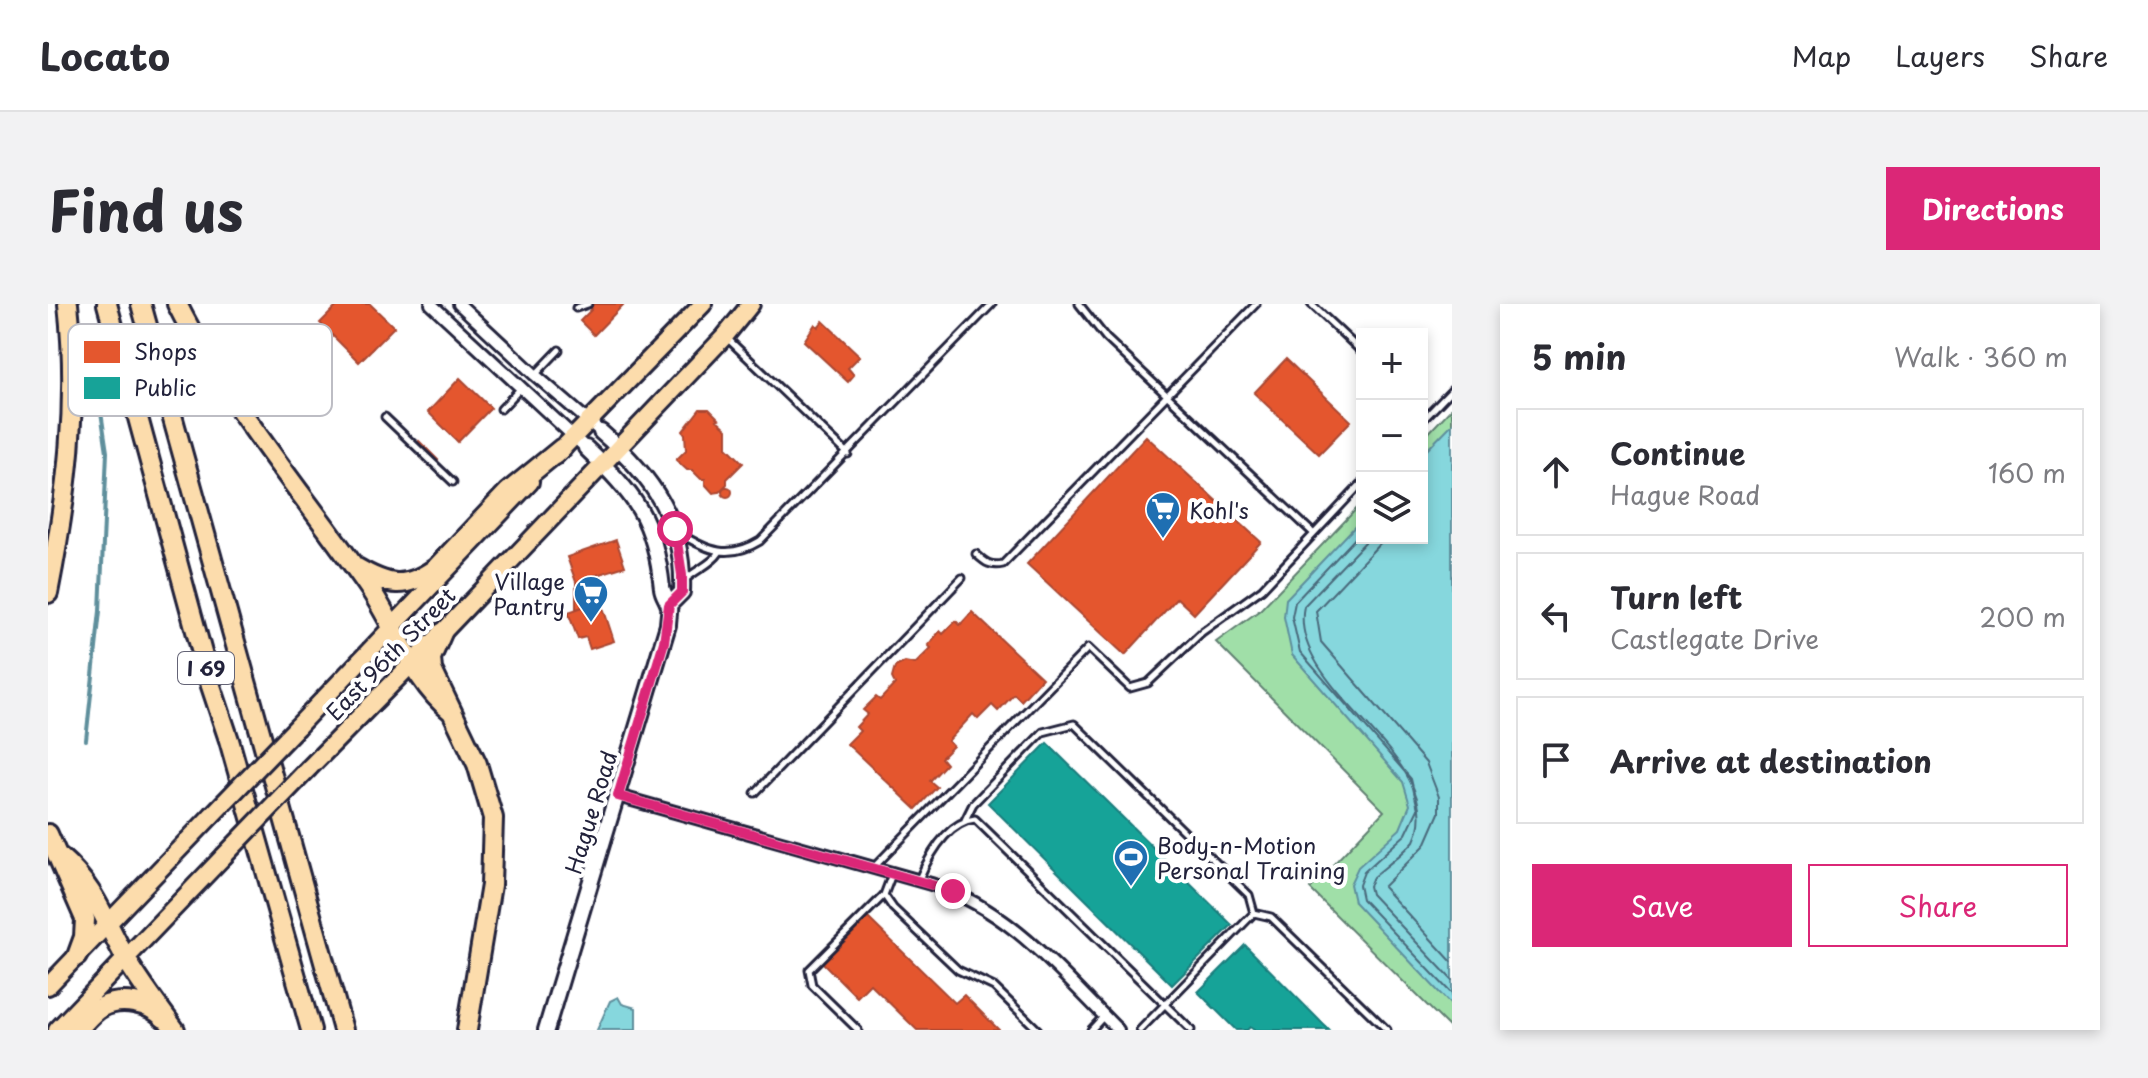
<!DOCTYPE html>
<meta charset="utf-8">
<style>
body{margin:0;font-family:"Playpen Sans",sans-serif;background:#f2f2f3;color:#2b2b33}
.controls{position:absolute;right:24px;top:24px;display:grid;overflow:hidden;border-radius:0px;box-shadow:0 4px 12px #0003}
.controls button{width:72px;height:72px;display:grid;place-items:center;padding:0;border:0;border-bottom:2px solid #e1e1e2;background:#fff;color:#2b2b33;font:40px sans-serif}
.stop{position:absolute;width:24px;height:24px;margin:-18px;border:6px solid #db2777;border-radius:50%;background:#fff}
.stop.end{background:#db2777;border-color:#fff;box-shadow:0 2px 8px #0008}
.list{margin:0;padding:0;list-style:none}
h2{display:flex;justify-content:space-between;align-items:center;height:104px;margin:0;padding:0 32px;font-size:34px}
h2 small{font-size:26px;font-weight:400;color:#7c7c81}
.list li{display:grid;grid-template-columns:52px 1fr auto;gap:24px;align-items:center;box-sizing:border-box;height:128px;margin:0 16px 16px;padding:0 16px;border:2px solid #e1e1e2;border-radius:0px}
.list b{display:block;font-size:30px;white-space:nowrap}
.list p{margin:0;font-size:26px;white-space:nowrap;color:#7c7c81}
.list em{font-size:26px;font-style:normal;color:#7c7c81}
.actions{display:flex;gap:16px;padding:24px 32px}
.actions a{flex:1;padding:18px 0;border:2px solid #db2777;border-radius:0px;text-align:center;font-size:28px;color:#db2777}
.actions .main{background:#db2777;color:#fff}
.icon{flex:none;width:44px;height:44px;fill:none;stroke:currentColor;stroke-width:2;stroke-linecap:round;stroke-linejoin:round}
.map{position:relative;flex:none;width:1404px;height:726px;overflow:hidden;border-radius:0px}
header{display:flex;align-items:center;gap:48px;box-sizing:border-box;height:112px;padding:0 40px;background:#fff;border-bottom:2px solid #e1e1e2}
header strong{font-size:38px}
nav{display:flex;gap:44px;margin-inline-start:auto;font-size:28px}
.intro{display:flex;align-items:center;justify-content:space-between;box-sizing:border-box;height:192px;padding:0 48px}
h1{margin:0;font-size:56px}
.button{padding:20px 36px;border-radius:0px;background:#db2777;color:#fff;font-size:28px;font-weight:700}
main{display:flex;gap:48px;padding:0 48px}
aside{flex:1;background:#fff;border-radius:0px;box-shadow:0 4px 12px #0003}
.map>svg:first-child{display:block}
</style>
<header>
<strong>Locato</strong>
<nav><a>Map</a><a>Layers</a><a>Share</a></nav>
</header>
<div class="intro"><h1>Find us</h1><a class="button">Directions</a></div>
<main>
<div class="map">
<svg width="1404" height="726" viewBox="0 0 1404 726">
<rect width="100%" height="100%" fill="#fff"/>
<filter id="ink" filterUnits="userSpaceOnUse"><feTurbulence type="fractalNoise" baseFrequency=".0125" numOctaves="2"/><feDisplacementMap in="SourceGraphic" scale="16" xChannelSelector="R" yChannelSelector="G"/><feConvolveMatrix kernelMatrix="1 2 1 2 8 2 1 2 1" color-interpolation-filters="sRGB"/></filter>
<g filter="url(#ink)">
<path fill="#a0dfa8" stroke="#618072" stroke-width="2" d="M1404,104V726L1262,585L1336,507L1168,338L1212,306L1314,199V234H1374V136Z"/>
<path fill="#86d7dd" stroke="#5e8f9c" stroke-width="2" d="M1404,120V702L1306,598L1302,580L1310,563L1352,525L1362,501L1355,478L1244,351L1236,313L1238,295L1314,215V234H1374V151Z
M570,693L574,700L588,704V726H549L562,697Z"/>
<path fill="#e4572e" stroke="#aa4732" stroke-width="2" d="M291,0H322L346,23L311,58L272,19Z
M543,0H576L546,31L532,17L544,5L541,2Z
M775,17L812,52L800,64L806,71L800,78L756,37L767,20L770,23Z
M1238,55L1303,117L1271,150L1206,89Z
M412,74L443,104L410,138L380,108Z
M652,105H661L671,115L669,116L679,125V143L695,159L679,175V180L671,188L665,189L657,180V175H653L644,166H639L628,156L638,146L637,130L635,127Z
M1098,132L1213,238L1146,310L1129,294L1077,351L979,260Z
M371,137L390,156L383,163L364,144Z
M674 188a5 5 0 1 1 10 0a5 5 0 1 1-10 0Z
M568,236L577,262L542,273L543,300L528,305V278L519,253Z
M553,297L566,337L542,345L538,333L530,335L520,308Z
M924,308L994,374L973,397L966,390L950,407L944,401L930,415L925,410L900,437L905,442L893,454L898,460L882,477L889,483L868,505L799,440L812,427L808,423L820,410L815,406L828,393L832,396L847,380L844,374L847,363L857,358L867,360L883,344L880,341L892,327L895,330L908,317L912,321Z
M819,613L907,699L916,691L951,726H869L822,680L809,693L774,658Z"/>
<path fill="#17a398" stroke="#1a7c7c" stroke-width="2" d="M999,439L1184,621L1124,681L940,499Z
M1197,641L1281,726H1206L1202,723L1199,726H1188L1150,688Z"/>
<g fill="none" stroke-linecap="round" stroke-linejoin="round">
<path stroke="#4a6a7c" stroke-width="2" d="M1314,227L1247,298L1244,313L1252,348L1363,475L1370,505L1358,530L1316,568L1311,581L1314,595L1404,690
M1321,234L1256,302C1238,386 1404,455 1366,537C1355,550 1338,562 1325,573L1321,582L1323,590L1404,676
M1337,234L1268,307L1273,338L1378,459L1391,493V509L1377,541L1335,583L1404,658"/>
<path stroke="#5e8f9c" stroke-width="4" d="M38,436L52,307L59,148L44,48"/>
<g stroke="#22223b" stroke-width="11">
<path id="lane" d="M1031,0L1058,34L1265,229
M1263,0L1314,48
M528,4L540,0
M679,34L800,150
M487,71L511,46
M453,105L472,85
M337,113L405,178
M1374,117L1404,86
M631,229C660,247 681,256 712,237L944,0
M928,250C937,258 942,263 955,260L1208,0
M638,275C649,265 664,260 671,249
M707,489L914,274
M917,516L925,500L995,428L1026,420L1201,591L1206,609
M826,563L1040,344L1082,384L1100,379L1154,328L1214,285L1314,179
M871,575C881,552 899,518 927,515L1143,726
M836,591L845,604L910,666L946,683L990,726
M810,726L764,681L761,666L836,591L844,570
M1043,726L1056,712
M1092,726L1206,609L1223,613L1339,726"/>
</g>
<g stroke="#22223b" stroke-width="16">
<path id="street" d="M383,0L538,144
M411,0L487,71L553,128
M570,492L883,580C962,605 1013,669 1070,726"/>
</g>
<g stroke="#22223b" stroke-width="20">
<path id="secondary" d="M553,128C604,172 637,218 634,288L621,301
M498,726L620,321C620,315 622,307 621,302C619,295 615,291 614,284C607,215 587,191 538,144"/>
</g>
<g stroke="#22223b" stroke-width="22">
<path id="primary" d="M507,152L655,0
M249,423L482,178
M261,464L394,329L677,32L703,0
M0,682L164,511
M9,726L175,553"/>
</g>
<g stroke="#22223b" stroke-width="24">
<path id="highway" d="M59,0L163,382L181,436L263,726
M93,0L295,726
M129,0C180,102 255,189 320,282C349,324 364,376 404,408
M309,264C340,282 357,286 388,264L460,188L514,144
M0,289C19,192 31,99 20,0
M394,329L383,354L384,366L429,460L445,514L443,581L419,726
M0,530L37,615L36,633L29,652
M12,553C46,582 56,615 77,653C91,678 110,702 127,726
M29,726C37,719 44,708 54,703C73,693 102,699 116,714"/>
</g>
<use href="#lane" stroke="#fff" stroke-width="5"/>
<use href="#street" stroke="#fff" stroke-width="10"/>
<use href="#secondary" stroke="#fff" stroke-width="14"/>
<use href="#primary" stroke="#fcdcac" stroke-width="16"/>
<use href="#highway" stroke="#fcdcac" stroke-width="18"/>
<g stroke="#22223b" stroke-width="22" stroke-linecap="butt">
<path id="primary-bridge" d="M164,511L249,423
M175,553L261,464"/>
</g>
<use href="#primary-bridge" stroke="#fcdcac" stroke-width="16"/>
</g>
</g>
<g fill="none" stroke-linecap="round" stroke-linejoin="round" filter="url(#ink)">
<path stroke="#db2777" stroke-width="10" d="M627,225L634,271V288L621,301L616,338L570,492L905,587"/>
</g>
<defs>
<g id="supermarket-pin" transform="scale(1.8)"><path d="M0 17L-7.5 6A9.5 9.5 0 1 1 7.5 6Z" fill="#1f6fb2" stroke="#fff"/><path d="M-6-5.5h2.5l.6 2H6L4.5 2H-2.5L-4.4-4H-6ZM-1.5 3.2a1.3 1.3 0 1 0 .1 0ZM3 3.2a1.3 1.3 0 1 0 .1 0Z" fill="#fff"/></g>
<g id="stadium-pin" transform="scale(1.8)"><path d="M0 17L-7.5 6A9.5 9.5 0 1 1 7.5 6Z" fill="#1f6fb2" stroke="#fff"/><path d="M0-5a6.5 5 0 1 0 0 10a6.5 5 0 1 0 0-10ZM-3.5-1.8h7v3.6h-7Z" fill="#fff"/></g>
</defs>
<g fill-rule="evenodd">
<use href="#supermarket-pin" x="1115" y="205"/>
<use href="#supermarket-pin" x="543" y="289"/>
<use href="#stadium-pin" x="1083" y="553"/>
</g>
<g text-anchor="middle" dominant-baseline="central" stroke-width="8" stroke-linejoin="round" paint-order="stroke">
<rect fill="#fff" stroke="#646476" stroke-width="2" x="130" y="348" width="56" height="32" rx="6"/>
<g font-size="20" font-weight="bold" fill="#22223b">
<text x="158" y="364">I 69</text>
</g>
<g font-size="22" fill="#22223b" stroke="#fff" text-anchor="start">
<text x="1141" y="205">Kohl's</text>
<text x="517" y="276" text-anchor="end">Village<tspan x="517" dy="25">Pantry</tspan></text>
<text x="1109" y="540">Body-n-Motion<tspan x="1109" dy="25">Personal Training</tspan></text>
</g>
<g font-size="22" fill="#22223b" stroke="#fff">
<text transform="translate(342 349) rotate(-46)">East 96th Street</text>
<text transform="translate(542 508) rotate(-73)">Hague Road</text>
</g>
</g>
<rect x="20" y="20" width="264" height="92" rx="12" fill="#fff" stroke="#bdbdc4" stroke-width="2"/>
<rect x="36" y="37" width="36" height="22" fill="#e4572e"/>
<rect x="36" y="73" width="36" height="22" fill="#17a398"/>
<g font-size="22" fill="#22223b">
<text x="86" y="56">Shops</text>
<text x="86" y="92">Public</text>
</g>
</svg>
<div class="controls">
<button>+</button>
<button>−</button>
<button><svg class="icon" aria-label="layers" viewBox="0 0 24 24"><path d="M12 4l9 5-9 5-9-5zM3 14l9 5 9-5"/></svg></button>
</div>
<div class="stop" style="left:627px;top:225px"></div>
<div class="stop end" style="left:905px;top:587px"></div>
</div>
<aside>
<h2>5 min<small>Walk · 360 m</small></h2>
<ul class="list">
<li><svg class="icon" aria-label="ahead" viewBox="0 0 24 24"><path d="M12 20V5M6 11l6-6 6 6"/></svg><div><b>Continue</b><p>Hague Road</p></div><em>160 m</em></li>
<li><svg class="icon" aria-label="left" viewBox="0 0 24 24"><path d="M17 20v-9H6M10 6l-5 5 5 5"/></svg><div><b>Turn left</b><p>Castlegate Drive</p></div><em>200 m</em></li>
<li><svg class="icon" aria-label="arrive" viewBox="0 0 24 24"><path d="M6 21V4h12l-3 4 3 4H6"/></svg><div><b>Arrive at destination</b></div></li>
</ul>
<div class="actions"><a class="main">Save</a><a>Share</a></div>
</aside>
</main>
